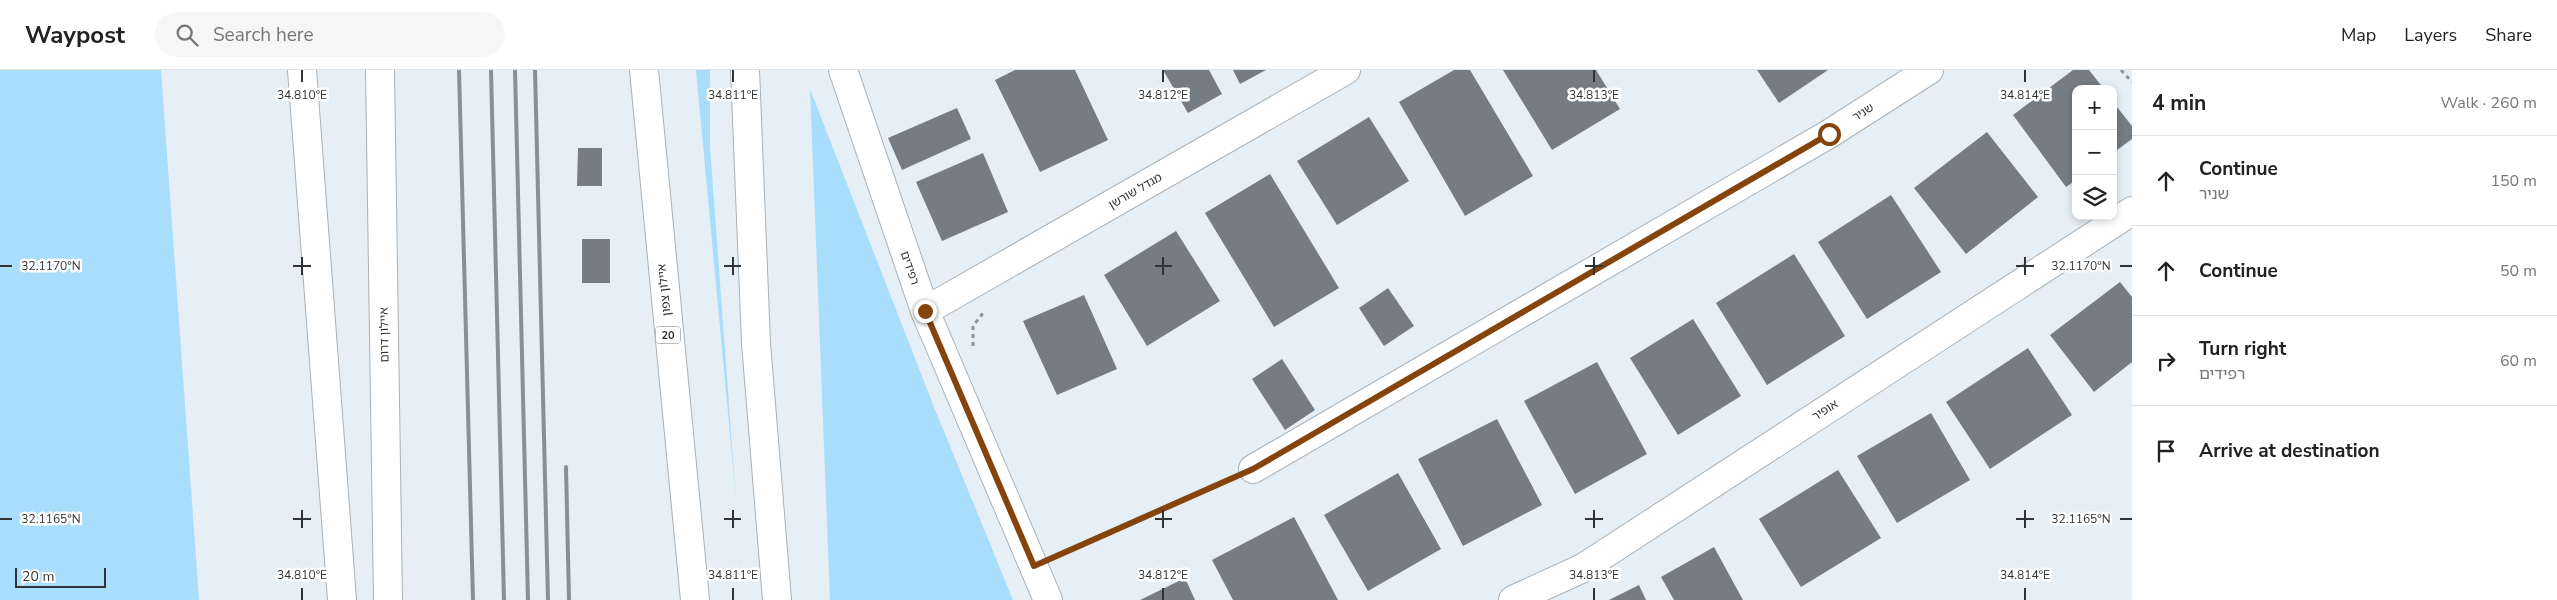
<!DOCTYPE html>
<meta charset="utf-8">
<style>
body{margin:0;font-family:"Nunito Sans","Noto Sans Hebrew",sans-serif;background:#f6f6f6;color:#222}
.controls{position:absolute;right:15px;top:15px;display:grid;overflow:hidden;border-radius:10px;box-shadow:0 2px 8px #0003}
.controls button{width:45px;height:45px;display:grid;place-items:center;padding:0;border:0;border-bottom:1px solid #e0e0e0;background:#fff;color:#222;font:25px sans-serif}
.scale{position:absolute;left:15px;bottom:12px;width:91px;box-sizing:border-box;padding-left:5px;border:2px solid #313436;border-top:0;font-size:14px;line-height:18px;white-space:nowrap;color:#313436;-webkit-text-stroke:4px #fff;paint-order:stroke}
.stop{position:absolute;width:15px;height:15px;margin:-11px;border:4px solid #84440b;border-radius:50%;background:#fff}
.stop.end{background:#84440b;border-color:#fff;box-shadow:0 1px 5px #0008}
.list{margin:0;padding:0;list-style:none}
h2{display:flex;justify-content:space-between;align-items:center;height:65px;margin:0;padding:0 20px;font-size:21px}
h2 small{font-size:16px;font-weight:400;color:#767676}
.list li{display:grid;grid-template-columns:32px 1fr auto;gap:15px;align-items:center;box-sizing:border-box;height:90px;padding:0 20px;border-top:1px solid #e0e0e0}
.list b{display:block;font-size:19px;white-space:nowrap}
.list p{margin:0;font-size:16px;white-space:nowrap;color:#767676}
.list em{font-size:16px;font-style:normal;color:#767676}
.icon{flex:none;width:28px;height:28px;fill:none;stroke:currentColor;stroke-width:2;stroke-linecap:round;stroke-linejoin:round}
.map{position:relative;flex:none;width:2132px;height:530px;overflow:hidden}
header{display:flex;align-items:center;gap:30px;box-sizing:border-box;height:70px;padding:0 25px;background:#fff;border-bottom:1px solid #e0e0e0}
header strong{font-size:24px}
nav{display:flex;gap:28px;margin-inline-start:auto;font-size:18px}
.search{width:350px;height:45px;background:#f6f6f6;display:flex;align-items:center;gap:12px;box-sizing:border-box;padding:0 18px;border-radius:28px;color:#767676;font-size:19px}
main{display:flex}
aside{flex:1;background:#fff}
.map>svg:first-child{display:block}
</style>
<header>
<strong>Waypost</strong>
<div class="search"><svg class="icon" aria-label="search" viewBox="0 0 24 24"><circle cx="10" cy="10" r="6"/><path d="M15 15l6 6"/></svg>Search here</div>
<nav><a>Map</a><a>Layers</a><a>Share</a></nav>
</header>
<main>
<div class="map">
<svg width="2132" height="530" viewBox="0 0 2132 530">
<rect width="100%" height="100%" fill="#e6eff5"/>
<path fill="#a9ddfc" d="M0,0H161L199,530H0Z
M696,0H710V77L736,429Z
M810,19L934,337L1013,530H830Z"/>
<path fill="#757d82" d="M1015,0H1075L1108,70L1040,102L995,10Z
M1163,0H1209L1222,24L1188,43Z
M1233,0H1266L1240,14Z
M1454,0H1470L1533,106L1465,146L1399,32Z
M1503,0H1596L1620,39L1552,80Z
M1757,0H1828L1779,33Z
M2073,0H2089L2104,19H2076V110L2066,117L2013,45Z
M2113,32L2132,56V69L2113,83Z
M957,38L971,69L902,100L888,68Z
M1369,47L1409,111L1337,155L1297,91Z
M1987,62L2038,127L1966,184L1914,118Z
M578,78H602V116H577Z
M983,83L1008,142L942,171L916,112Z
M1270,104L1339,218L1274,257L1205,143Z
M1891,125L1941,202L1867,249L1818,172Z
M1176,161L1220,231L1147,276L1104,205Z
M582,169H610V213H582Z
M1794,184L1845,266L1767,315L1716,233Z
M2120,212L2132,227V292L2094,322L2050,265Z
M1388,218L1414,256L1384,276L1359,238Z
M1084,225L1117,299L1057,325L1023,251Z
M1693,249L1741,326L1678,365L1630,288Z
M2028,278L2072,345L1990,399L1946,332Z
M1282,289L1315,340L1285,360L1252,309Z
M1597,292L1647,384L1575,424L1524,331Z
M1931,343L1970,410L1897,453L1857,386Z
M1497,349L1542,435L1463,476L1418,389Z
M1838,400L1881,468L1801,517L1759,449Z
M1398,403L1441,479L1368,521L1324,445Z
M1294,447L1338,530H1233L1212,490Z
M1714,477L1743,530H1674L1661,507Z
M1185,508L1195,530H1140Z
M1639,515L1646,530H1609Z"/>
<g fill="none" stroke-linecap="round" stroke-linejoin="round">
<g stroke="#a8b1b6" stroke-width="30">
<path id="minor" d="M843,0L925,241
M1253,399L1829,64L1929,0
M1513,530L1583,498L2132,141"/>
</g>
<g stroke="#a8b1b6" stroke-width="30">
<path id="tertiary" d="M1048,530L925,241L1346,0"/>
</g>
<g stroke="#a8b1b6" stroke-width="30">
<path id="motorway" d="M302,0L342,530
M380,0L388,530
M644,0L695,530
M745,0L756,273L777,530"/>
</g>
<path stroke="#8e9599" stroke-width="3" stroke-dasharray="4 4" stroke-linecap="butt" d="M2121,0L2132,12
M973,276V256L983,243
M1061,484L1227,411"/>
<use href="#minor" stroke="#fff" stroke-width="28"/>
<use href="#tertiary" stroke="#fff" stroke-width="28"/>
<use href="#motorway" stroke="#fff" stroke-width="28"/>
<path stroke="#898f93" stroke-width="4" d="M459,0L473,530
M491,0L504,530
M515,0L528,530
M535,0L548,530
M566,397L569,530"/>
</g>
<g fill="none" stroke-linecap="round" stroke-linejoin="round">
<path stroke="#84440b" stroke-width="6" d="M925,241L1034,496L1253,399L1829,64"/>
</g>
<path fill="none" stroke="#313436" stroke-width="2" d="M302,0V12M733,0V12M1163,0V12M1594,0V12M2025,0V12M302,187V205M733,187V205M1163,187V205M1594,187V205M2025,187V205M0,196H12M293,196H311M724,196H741M1155,196H1172M1585,196H1603M2016,196H2034M2120,196H2132M302,440V458M733,440V458M1163,440V458M1594,440V458M2025,440V458M0,449H12M293,449H311M724,449H741M1155,449H1172M1585,449H1603M2016,449H2034M2120,449H2132M302,518V530M733,518V530M1163,518V530M1594,518V530M2025,518V530"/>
<g text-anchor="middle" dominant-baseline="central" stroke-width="5" stroke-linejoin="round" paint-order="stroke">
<rect fill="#fff" stroke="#6f7172" stroke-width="1" x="655.5" y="256.5" width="25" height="17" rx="4"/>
<g font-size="11" font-weight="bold" fill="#313436">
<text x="668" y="265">20</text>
</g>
<g font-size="12" fill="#313436" stroke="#fff">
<text transform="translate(1863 42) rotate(-33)">שניר</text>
<text transform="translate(1135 121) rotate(-30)">מגדל שורשן</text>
<text transform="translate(910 198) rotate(71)">רפידים</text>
<text transform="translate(664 220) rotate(-96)">איילון צפון</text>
<text transform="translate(384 265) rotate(-91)">איילון דרום</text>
<text transform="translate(1825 340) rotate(-33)">אופיר</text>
</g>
</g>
<g font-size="12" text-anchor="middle" fill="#313436" stroke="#fff" stroke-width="5" stroke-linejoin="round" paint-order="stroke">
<text x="302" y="29">34.810°E</text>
<text x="733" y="29">34.811°E</text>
<text x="1163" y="29">34.812°E</text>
<text x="1594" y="29">34.813°E</text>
<text x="2025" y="29">34.814°E</text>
<text x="51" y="200">32.1170°N</text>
<text x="2081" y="200">32.1170°N</text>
<text x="51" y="453">32.1165°N</text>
<text x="2081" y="453">32.1165°N</text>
<text x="302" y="509">34.810°E</text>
<text x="733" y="509">34.811°E</text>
<text x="1163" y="509">34.812°E</text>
<text x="1594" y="509">34.813°E</text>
<text x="2025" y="509">34.814°E</text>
</g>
</svg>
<div class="controls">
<button>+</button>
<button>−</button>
<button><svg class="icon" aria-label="layers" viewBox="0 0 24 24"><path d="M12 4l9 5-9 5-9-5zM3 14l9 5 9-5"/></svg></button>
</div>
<div class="scale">20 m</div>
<div class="stop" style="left:1829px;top:64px"></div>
<div class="stop end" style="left:925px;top:241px"></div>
</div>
<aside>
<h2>4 min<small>Walk · 260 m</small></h2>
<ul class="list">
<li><svg class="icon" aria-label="ahead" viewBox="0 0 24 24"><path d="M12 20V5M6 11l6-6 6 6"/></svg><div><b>Continue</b><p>שניר</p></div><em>150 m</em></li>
<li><svg class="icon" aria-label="ahead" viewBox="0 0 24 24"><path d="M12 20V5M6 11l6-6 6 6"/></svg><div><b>Continue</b></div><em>50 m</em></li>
<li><svg class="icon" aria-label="right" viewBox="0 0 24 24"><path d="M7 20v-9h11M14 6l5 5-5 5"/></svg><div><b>Turn right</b><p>רפידים</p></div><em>60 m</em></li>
<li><svg class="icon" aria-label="arrive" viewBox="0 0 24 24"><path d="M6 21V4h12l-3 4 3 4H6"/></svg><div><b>Arrive at destination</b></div></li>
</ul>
</aside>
</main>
